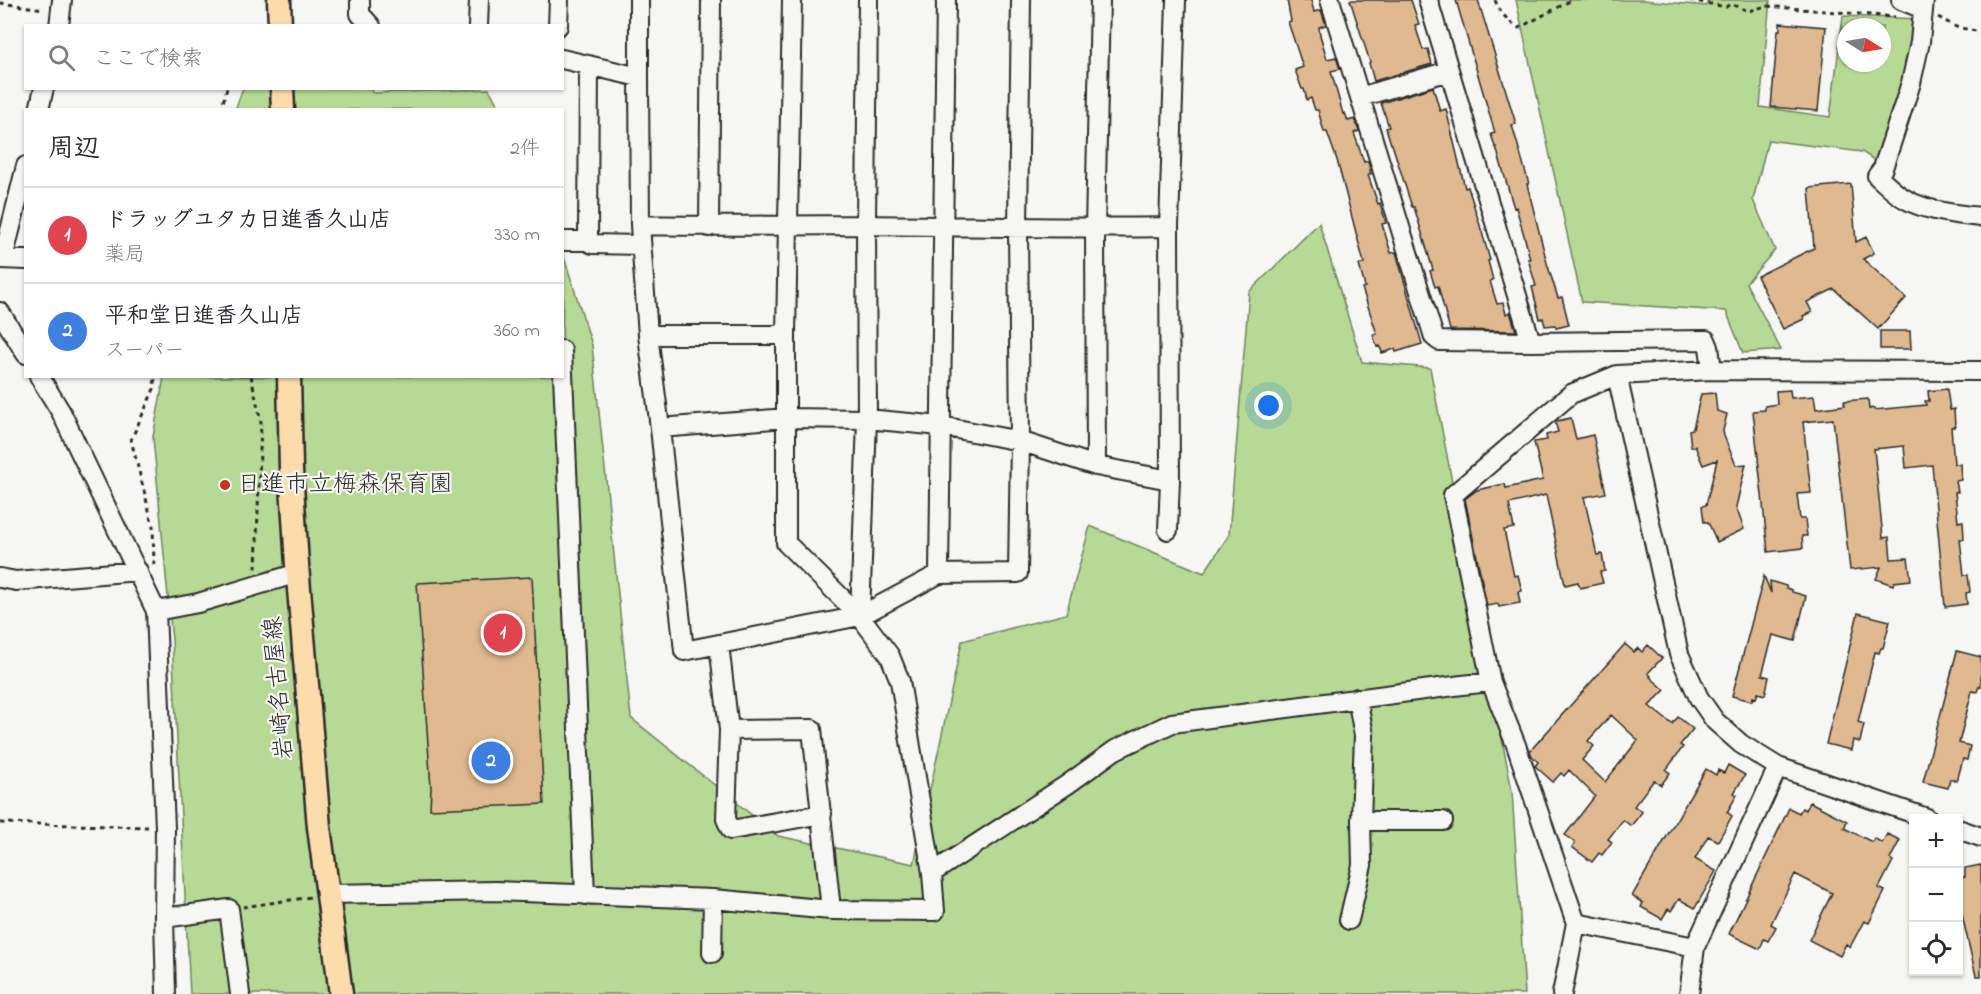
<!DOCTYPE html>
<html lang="ja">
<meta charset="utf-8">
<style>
body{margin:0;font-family:"Indie Flower","Klee One",sans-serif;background:#f2f2f3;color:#2b2b33}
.controls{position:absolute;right:18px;bottom:18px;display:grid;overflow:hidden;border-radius:0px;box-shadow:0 2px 4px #0004}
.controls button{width:54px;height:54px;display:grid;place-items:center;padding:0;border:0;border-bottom:2px solid #e1e1e2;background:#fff;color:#2b2b33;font:30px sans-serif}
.compass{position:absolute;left:1837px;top:18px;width:54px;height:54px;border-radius:50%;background:#fff;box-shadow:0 2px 4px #0004;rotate:101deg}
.you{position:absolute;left:1269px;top:406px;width:21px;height:21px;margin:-15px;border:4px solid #fff;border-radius:50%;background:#1a73e8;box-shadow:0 0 0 9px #1a73e833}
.badge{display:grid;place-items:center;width:39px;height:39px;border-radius:50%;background:#c8321e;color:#fff;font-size:20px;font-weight:700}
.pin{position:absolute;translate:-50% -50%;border:3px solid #fff;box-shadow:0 2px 6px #0006}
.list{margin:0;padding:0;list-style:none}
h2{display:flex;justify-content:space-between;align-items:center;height:78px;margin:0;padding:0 24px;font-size:26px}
h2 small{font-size:20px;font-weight:400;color:#7c7c81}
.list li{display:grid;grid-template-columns:39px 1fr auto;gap:18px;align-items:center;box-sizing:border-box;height:96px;padding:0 24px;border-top:2px solid #e1e1e2}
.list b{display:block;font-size:22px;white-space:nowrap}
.list p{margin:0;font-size:20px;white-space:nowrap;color:#7c7c81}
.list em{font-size:20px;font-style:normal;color:#7c7c81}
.icon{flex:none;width:33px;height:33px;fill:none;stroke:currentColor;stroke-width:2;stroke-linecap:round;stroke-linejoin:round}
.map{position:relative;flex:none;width:1981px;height:994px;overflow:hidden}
.search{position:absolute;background:#fff;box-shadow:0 2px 4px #0004;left:24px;top:24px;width:540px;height:66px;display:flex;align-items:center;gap:15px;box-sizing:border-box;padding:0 21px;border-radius:0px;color:#7c7c81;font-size:22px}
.panel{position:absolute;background:#fff;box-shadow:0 2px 4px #0004;left:24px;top:108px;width:540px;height:270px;border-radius:0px}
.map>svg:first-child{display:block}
</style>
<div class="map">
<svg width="1981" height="994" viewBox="0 0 1981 994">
<rect width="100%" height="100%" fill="#f6f6f2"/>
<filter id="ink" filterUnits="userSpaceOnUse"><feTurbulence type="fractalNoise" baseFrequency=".0167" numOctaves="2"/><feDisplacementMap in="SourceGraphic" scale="12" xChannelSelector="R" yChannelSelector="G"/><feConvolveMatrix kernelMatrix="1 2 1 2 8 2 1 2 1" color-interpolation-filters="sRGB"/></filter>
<g filter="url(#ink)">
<path fill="#b6da95" stroke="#708260" stroke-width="1.5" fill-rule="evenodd" d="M1516,0H1643L1706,6L1708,0H1770L1760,107L1830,117L1843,16L1921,19L1879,163L1862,152L1768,140L1753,200L1775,250L1746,283L1781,350L1743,353L1726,311L1582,302ZM1846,27H1882V63H1846Z
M243,88H369L373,93L489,89L500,109L235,110Z
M1319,223L1362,362L1430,368L1512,791L1525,994H190L172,640L153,437L164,377L562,376L563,254L592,345L631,718L778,836L914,864L962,641L1066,614L1090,526L1204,573L1229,535L1249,292Z"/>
<path fill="#dfb990" stroke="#2b2b2b" stroke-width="1.5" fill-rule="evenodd" d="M1287,0H1311L1314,12L1321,10L1326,25L1319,27L1320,35L1327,59L1336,57L1340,69L1331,71L1343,114L1345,113L1348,121L1355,119L1356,124L1359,131L1354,133L1364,162L1368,161L1371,174L1368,175L1378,204L1380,203L1386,223L1382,224L1391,253L1396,252L1422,344L1396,352L1395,349L1382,353L1380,346L1377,347L1373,335L1377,334L1362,288L1365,287L1359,265L1364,263L1337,160L1327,132H1324L1318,110H1315L1311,98L1307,100L1304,89H1302L1295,70L1303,67L1288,22L1291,21Z
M1350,0H1411L1419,24L1415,25L1423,50L1428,49L1432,64L1374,81L1369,63L1370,62Z
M1456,0H1478L1516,124L1512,125L1529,184H1527L1547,263L1558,298L1562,297L1569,325L1556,328L1555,325L1545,326L1543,318L1540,319L1532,287L1536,286L1528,259H1530L1525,239L1516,207L1514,208L1496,147H1495L1491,134L1495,133Z
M1780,23L1826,27L1818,111L1771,107L1778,30H1780Z
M1433,87L1440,111L1446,109L1465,188L1468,187L1479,222L1490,260L1488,261L1493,280L1490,281L1497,304L1503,303L1506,314L1510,312L1516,331L1450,330L1438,286L1435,287L1430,271L1433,270L1425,243L1414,207H1412L1392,144H1391L1386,128L1389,127L1381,103Z
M1851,184L1856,242L1866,237L1874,253L1863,259L1906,298L1878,329L1834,289L1807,302L1812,312L1803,316L1804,319L1783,329L1757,276L1814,248L1809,188Z
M1880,331H1910L1911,349H1880Z
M1947,389L1950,410L1954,409L1955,427H1951L1954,464H1960L1961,480L1956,481L1958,492H1955L1958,522L1963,521L1964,539H1960L1964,575H1968L1970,592L1966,593L1967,604L1945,607L1932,465L1906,468L1904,446L1874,449L1883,538L1889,537L1891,559L1908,558L1911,580L1894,582L1893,585L1876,579L1881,567L1850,570L1833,419L1803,422L1811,493L1797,494L1800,519H1805L1807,536H1802L1803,548L1768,552L1753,411L1765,410V406L1777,404L1776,391L1790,390L1791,398L1814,396L1816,409L1845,405L1844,401L1868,399L1869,409L1874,408V410L1926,405L1925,401H1929L1928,391Z
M1715,393L1717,411L1727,414L1723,431L1724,436L1736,465L1746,464L1736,507L1744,529L1717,542L1708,522H1704L1702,506L1706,505L1717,460L1703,465L1695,446L1691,447L1689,430L1693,429L1701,394Z
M1571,418L1576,439L1593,435L1606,493L1584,497L1597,555L1602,554L1605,571L1600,572L1603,583L1580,588L1578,582L1565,585L1546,495L1509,504L1514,528L1504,530L1514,576L1518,575L1522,591L1518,592L1520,603L1499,607L1498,604L1487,606L1465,499L1477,490L1505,484L1506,488L1543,480L1534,442L1547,440L1546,435L1558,432L1555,422L1557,421Z
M1764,576L1771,593L1770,581L1786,586V588L1792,590V592L1806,596L1795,641L1773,635L1762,675L1769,677L1765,695L1758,693L1756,698L1753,697L1752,701L1732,696Z
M532,577L544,804L430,809L431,788L417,583Z
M1858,613L1890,621L1883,648H1881L1879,653L1875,652L1858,722L1864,724L1860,742L1853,740L1851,750L1826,744Z
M1625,644L1634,652L1638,648L1642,652L1648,645L1662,658L1648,673L1651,676L1650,677L1665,690L1649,706L1672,724L1678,717L1693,729L1680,745L1683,747L1666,770L1670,773L1661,785L1654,780L1634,806L1642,812L1631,826L1623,820L1608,839L1612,842L1602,855L1599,853L1592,862L1572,847L1575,843L1565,835L1595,796L1569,770L1564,776L1561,773L1553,782L1535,766L1538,762L1532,756L1530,751ZM1611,715L1638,740L1605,782L1582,760L1594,746L1588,741Z
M1957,651L1981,657V687L1979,686L1977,692L1972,691L1959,743L1970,746L1967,760L1963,759L1957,781L1950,779L1948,788L1923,782Z
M1728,765L1745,775L1734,793L1737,795L1727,812L1732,816L1718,841L1708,836L1695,859L1716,871L1695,908L1679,899L1671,911L1668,909L1662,919L1641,907L1643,903L1632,896L1706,769L1716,775L1718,770L1724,773Z
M1810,802L1847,821L1844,828L1872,842L1874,838L1882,843L1887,834L1900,840L1890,859L1893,861L1879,888L1885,891L1869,923L1864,921L1850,947L1846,944L1840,956L1809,940L1832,893L1795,874L1771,924L1776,927L1768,941L1764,939L1760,949L1729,934L1789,808L1799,813L1802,808L1806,810Z
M1981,865V976H1976L1959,902V878L1965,877V868Z"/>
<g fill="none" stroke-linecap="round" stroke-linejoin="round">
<g stroke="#2b2b2b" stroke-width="22">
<path id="minor" d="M360,0V14L371,26
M1330,0L1434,337L1439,341L1531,342L1706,340L1709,347L1712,370
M1428,0L1531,342
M1901,0L1923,9
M1924,0L1920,42L1911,83L1883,168L1877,176C1887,185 1895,194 1907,200C1926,211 1959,215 1981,217
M59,26L62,0
M478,26L479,0
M558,26L559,0
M562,59L639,77L640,225L648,335L660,428L684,651L860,616L939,574L1018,573L1020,441L1018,227L1021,0
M589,65L588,241L592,244L641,245
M639,77V0
M1360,97L1449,71
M39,110L44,88
M640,225C714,227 789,225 863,225C965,226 1067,229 1169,227
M709,227L711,0
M562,241H588
M0,259L26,260
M3,259L26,166
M0,312L26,354
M648,335H786
M562,350L585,895
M1617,375L1571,394L1453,495L1491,682L1516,745L1576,923L1695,947
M39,376L61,412L156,611L165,828L164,918L166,994
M660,428L786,418L867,419L941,426L1020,441L1096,466L1170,480L1169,227L1176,0
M1096,466L1095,229L1100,0
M1168,530L1170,480
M939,574L946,0
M0,578L16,581L138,571
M156,611L198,603L298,573
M860,616L867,419L866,225L868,0
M719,644L729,730L812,729L831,910
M729,730L726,819L731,830L822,814
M1927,818L1778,767L1741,744L1715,721L1699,698L1679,654L1617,375L1712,370L1981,371
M1361,821H1443
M1958,829L1981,837
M932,873L1068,784L1115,750L1172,723L1462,685L1491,682
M328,894L496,891L713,899L831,910L935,911L932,873L900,681L890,656L860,616L786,543V335L792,0
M164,918L229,909L240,994
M1349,920L1362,865L1361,821L1364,735L1357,698
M712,953L713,899
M1562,994L1576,923
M1689,994L1695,947L1778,767"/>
</g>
<g stroke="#2b2b2b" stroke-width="27">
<path id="major" d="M279,0L280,26
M282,88L283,110
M289,376L291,469L297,565L319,827L341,994"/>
</g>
<path stroke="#2b2b2b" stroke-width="3" stroke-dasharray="4.5 4.5" stroke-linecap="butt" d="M1495,0C1499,11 1508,22 1519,28L1572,0
M1690,0L1726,7L1730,4L1749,11L1766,6L1895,17
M0,3L44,9
M1938,17L1956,27L1981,32
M221,110L227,88
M251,376L261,422L256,569
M154,565L153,526L131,440L154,389L155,376
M0,823L148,827
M243,907L311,897"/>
<use href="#minor" stroke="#f6f6f2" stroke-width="18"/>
<use href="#major" stroke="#fddcac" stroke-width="22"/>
</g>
</g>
<circle fill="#c8321e" stroke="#f6f6f2" stroke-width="2" cx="225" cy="485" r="6"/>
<g text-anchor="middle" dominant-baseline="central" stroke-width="4.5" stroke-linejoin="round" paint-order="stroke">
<g font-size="24" fill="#2b2b2b" stroke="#f6f6f2" text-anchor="start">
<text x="237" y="485">日進市立梅森保育園</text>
</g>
<g font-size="24" fill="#2b2b2b" stroke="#f6f6f2">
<text transform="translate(280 688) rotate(-95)">岩崎名古屋線</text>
</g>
</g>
</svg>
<div class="controls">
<button>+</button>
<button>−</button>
<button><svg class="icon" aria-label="locate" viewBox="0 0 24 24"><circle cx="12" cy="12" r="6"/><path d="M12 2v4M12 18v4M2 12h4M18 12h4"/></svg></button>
</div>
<svg class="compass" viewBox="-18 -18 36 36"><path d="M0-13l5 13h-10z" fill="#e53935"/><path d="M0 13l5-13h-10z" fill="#7c7c81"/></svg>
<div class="you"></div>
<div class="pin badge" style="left:503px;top:633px;background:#e0444e">1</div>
<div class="pin badge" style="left:491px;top:761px;background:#3f7fe0">2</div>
<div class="search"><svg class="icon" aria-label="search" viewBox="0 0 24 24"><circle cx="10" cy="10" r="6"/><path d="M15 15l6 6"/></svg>ここで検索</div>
<section class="panel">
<h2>周辺<small>2件</small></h2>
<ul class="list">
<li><span class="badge" style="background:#e0444e">1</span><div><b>ドラッグユタカ日進香久山店</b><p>薬局</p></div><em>330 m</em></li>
<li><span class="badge" style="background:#3f7fe0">2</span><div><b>平和堂日進香久山店</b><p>スーパー</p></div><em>360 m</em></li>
</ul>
</section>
</div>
